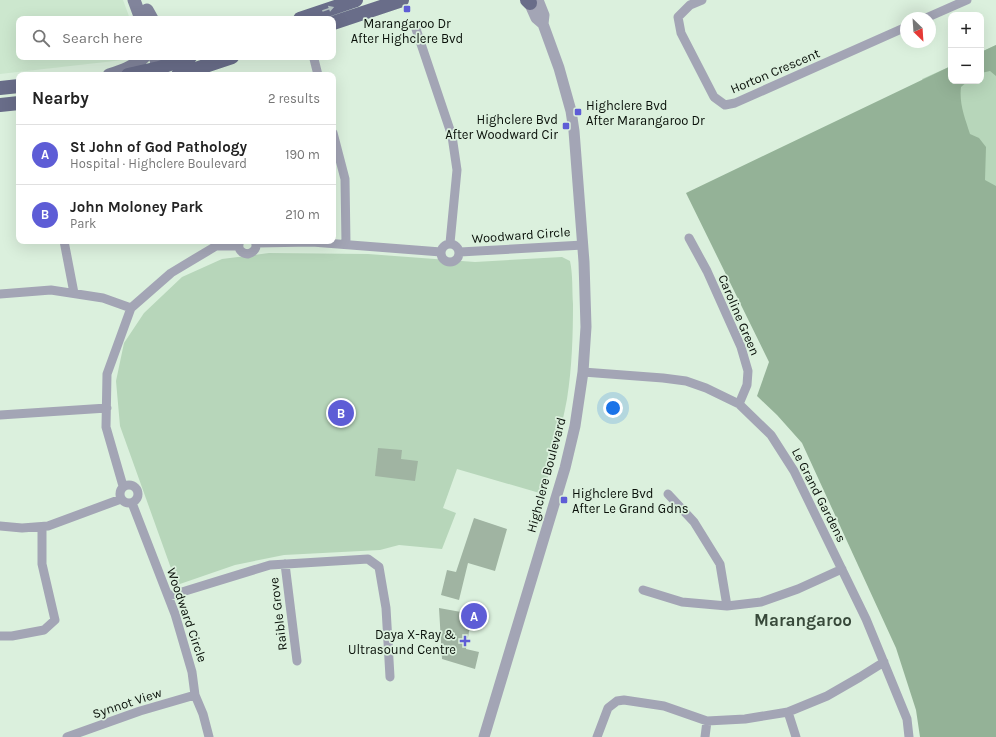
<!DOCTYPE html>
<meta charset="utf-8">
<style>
body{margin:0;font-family:Karla,sans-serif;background:#f6f6f6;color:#222}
.controls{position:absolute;right:12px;top:12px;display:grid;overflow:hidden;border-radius:8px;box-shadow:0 4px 16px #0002}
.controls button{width:36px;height:36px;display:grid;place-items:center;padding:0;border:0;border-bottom:1px solid #e0e0e0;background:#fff;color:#222;font:20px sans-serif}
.compass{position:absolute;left:900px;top:12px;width:36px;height:36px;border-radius:50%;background:#fff;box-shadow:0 4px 16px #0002;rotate:155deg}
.you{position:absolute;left:613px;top:408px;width:14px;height:14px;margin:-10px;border:3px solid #fff;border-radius:50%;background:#1a73e8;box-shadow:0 0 0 6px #1a73e833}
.badge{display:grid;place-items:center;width:26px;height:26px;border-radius:50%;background:#5e5dd6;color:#fff;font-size:13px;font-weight:700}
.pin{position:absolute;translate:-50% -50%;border:2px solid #fff;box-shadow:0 1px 4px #0006}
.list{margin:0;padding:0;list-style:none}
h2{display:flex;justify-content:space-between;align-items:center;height:52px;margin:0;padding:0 16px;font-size:17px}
h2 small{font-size:13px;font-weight:400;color:#767676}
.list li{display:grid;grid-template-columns:26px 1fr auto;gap:12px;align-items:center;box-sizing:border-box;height:60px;padding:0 16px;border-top:1px solid #e0e0e0}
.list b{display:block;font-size:15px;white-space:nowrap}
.list p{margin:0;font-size:13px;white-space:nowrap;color:#767676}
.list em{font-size:13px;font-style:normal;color:#767676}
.icon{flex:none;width:22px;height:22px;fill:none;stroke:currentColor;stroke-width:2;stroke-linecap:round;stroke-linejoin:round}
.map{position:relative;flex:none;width:996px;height:737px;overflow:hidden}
.search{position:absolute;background:#fff;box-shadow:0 4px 16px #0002;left:16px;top:16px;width:320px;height:44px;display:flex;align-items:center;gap:10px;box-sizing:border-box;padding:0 14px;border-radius:8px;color:#767676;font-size:15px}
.panel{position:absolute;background:#fff;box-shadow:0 4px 16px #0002;left:16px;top:72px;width:320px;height:172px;border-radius:8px}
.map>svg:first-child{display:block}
</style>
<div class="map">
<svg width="996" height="737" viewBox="0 0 996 737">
<rect width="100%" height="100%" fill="#dbf0dd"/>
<path fill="#cce7ce" d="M0,0H123L130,19H19V57H126L123,60L0,74Z"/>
<path fill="#b7d6ba" d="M996,45V235L922,79L951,66V81H981V52Z
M269,253L368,254L475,262L562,257L570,261C573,275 572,290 573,304C573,335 572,368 567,399C561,431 552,463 543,494L457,469L443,508L456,513L442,549L399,545L380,550L284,555L235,565L177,585L120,426L116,381L124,343L144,313L182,277L222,259Z"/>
<path fill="#94b297" d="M996,45V76L990,71L981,73V52Z
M951,66V81H968L961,87C959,104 965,118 970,134L979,138L986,147L985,180L996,186V737H920L916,710L896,648L802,443L777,415L757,396L769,362L686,193Z"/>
<path fill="#a0b4a2" d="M378,448L402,450L401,459L418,461L415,481L375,476Z
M474,518L507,529L495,571L468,563L459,600L441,595L447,570L456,572Z
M439,608L472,614L466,649L479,652L475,669L442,659Z"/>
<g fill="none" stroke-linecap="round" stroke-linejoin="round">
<path stroke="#a3a5b5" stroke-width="9" d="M702,0L690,5L678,17L681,33L714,97L725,105L735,103L906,27
M926,18L967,0
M415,26L452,136L457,170L450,243
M314,59L318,75
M333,133L345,179L346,243
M689,238L707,271L741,347L748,371L747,385L739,404
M64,241L74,293
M240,241C237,248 240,253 248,254C254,252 258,248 255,241
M256,243L312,242L441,252
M441 253a9 9 0 1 1 18 0a9 9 0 1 1-18 0Z
M460,252L583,245
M0,294L51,290L103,298L131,308
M583,372L663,378L686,381L706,388L739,404L771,435L794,471L866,619L907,719L909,737
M0,415L107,408
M120 494a9 9 0 1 1 18 0a9 9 0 1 1-18 0Z
M123,486L106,427L107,374L131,308L171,273L216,246H238
M668,494L694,522L720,564L727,606
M132,503L175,614L192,672L195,695L203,714L209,737
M0,526L22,528L48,526L121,499
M285,564L297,661
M643,590L682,602L727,606L761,602L798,589L842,569
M169,596L270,565L368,559L379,567L386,608L390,677
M0,636H12L44,630L55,620L42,564V527
M788,712L796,737
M67,737L140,711L195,695
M597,737L608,708L617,701L624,700L664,706L707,721L745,719L788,712L827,696L860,677L884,662
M705,737L707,721"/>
<path stroke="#a3a5b5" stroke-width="11" d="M528,0L536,18L543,24
M484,737L565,468L575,426L583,372L586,327L584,262L574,131L571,111L559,68L543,24L544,15L538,0"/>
<path stroke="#81849b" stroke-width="13" d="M134,0L141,19
M147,10L152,19
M155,57L161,75
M109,75C122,71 134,67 144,57"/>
<path stroke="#696d89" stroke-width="14" d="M527,0L530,3
M300,19L356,0
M333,23L402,0
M128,75L159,68L190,57
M178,75L232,57
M0,88L19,86
M0,105L19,103"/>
</g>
<defs><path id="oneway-solid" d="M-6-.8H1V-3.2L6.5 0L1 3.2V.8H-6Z"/></defs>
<use fill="#b3c2c0" href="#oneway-solid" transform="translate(328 9) rotate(-19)"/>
<g fill="#5e5dd6" stroke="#dbf0dd" stroke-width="1.5">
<rect x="403" y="5" width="8" height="8" rx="2"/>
<rect x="574" y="108" width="8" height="8" rx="2"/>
<rect x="562" y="122" width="8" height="8" rx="2"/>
<rect x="560" y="496" width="8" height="8" rx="2"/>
<path d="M463 635h4v4h4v4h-4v4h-4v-4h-4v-4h4z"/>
</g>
<g text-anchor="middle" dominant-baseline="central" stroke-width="3.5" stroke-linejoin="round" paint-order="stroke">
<g font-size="13" fill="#091009" stroke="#dbf0dd" text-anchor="start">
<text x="407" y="23" text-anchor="middle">Marangaroo Dr<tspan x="407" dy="15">After Highclere Bvd</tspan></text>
<text x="586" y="105">Highclere Bvd<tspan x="586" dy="15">After Marangaroo Dr</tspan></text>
<text x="558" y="119" text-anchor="end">Highclere Bvd<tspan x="558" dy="15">After Woodward Cir</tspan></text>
<text x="572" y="493">Highclere Bvd<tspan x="572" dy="15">After Le Grand Gdns</tspan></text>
<text x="456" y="634" text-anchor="end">Daya X-Ray &amp;<tspan x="456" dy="15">Ultrasound Centre</tspan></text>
</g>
<g font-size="13" fill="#091009" stroke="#dbf0dd">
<text transform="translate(775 71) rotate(-23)">Horton Crescent</text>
<text transform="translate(521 235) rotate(-4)">Woodward Circle</text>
<text transform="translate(739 315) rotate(67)">Caroline Green</text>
<text transform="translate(546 475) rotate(-75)">Highclere Boulevard</text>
<text transform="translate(819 495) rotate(63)">Le Grand Gardens</text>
<text transform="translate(278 614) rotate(-97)">Raible Grove</text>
<text transform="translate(187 615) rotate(71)">Woodward Circle</text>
<text transform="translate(127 703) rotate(-18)">Synnot View</text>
</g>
<g font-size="17" font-weight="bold" fill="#38493a" stroke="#dbf0dd">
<text x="803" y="620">Marangaroo</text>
</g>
</g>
</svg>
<div class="controls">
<button>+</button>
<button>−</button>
</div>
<svg class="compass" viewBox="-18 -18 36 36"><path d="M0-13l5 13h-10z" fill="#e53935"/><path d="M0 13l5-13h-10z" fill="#767676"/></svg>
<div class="you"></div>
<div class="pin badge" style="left:474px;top:616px">A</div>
<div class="pin badge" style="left:341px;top:413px">B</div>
<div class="search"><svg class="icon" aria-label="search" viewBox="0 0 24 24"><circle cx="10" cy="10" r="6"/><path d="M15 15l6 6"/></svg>Search here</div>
<section class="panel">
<h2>Nearby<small>2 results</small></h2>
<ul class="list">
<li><span class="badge">A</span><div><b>St John of God Pathology</b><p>Hospital · Highclere Boulevard</p></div><em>190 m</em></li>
<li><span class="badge">B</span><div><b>John Moloney Park</b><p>Park</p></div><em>210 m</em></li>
</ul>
</section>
</div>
